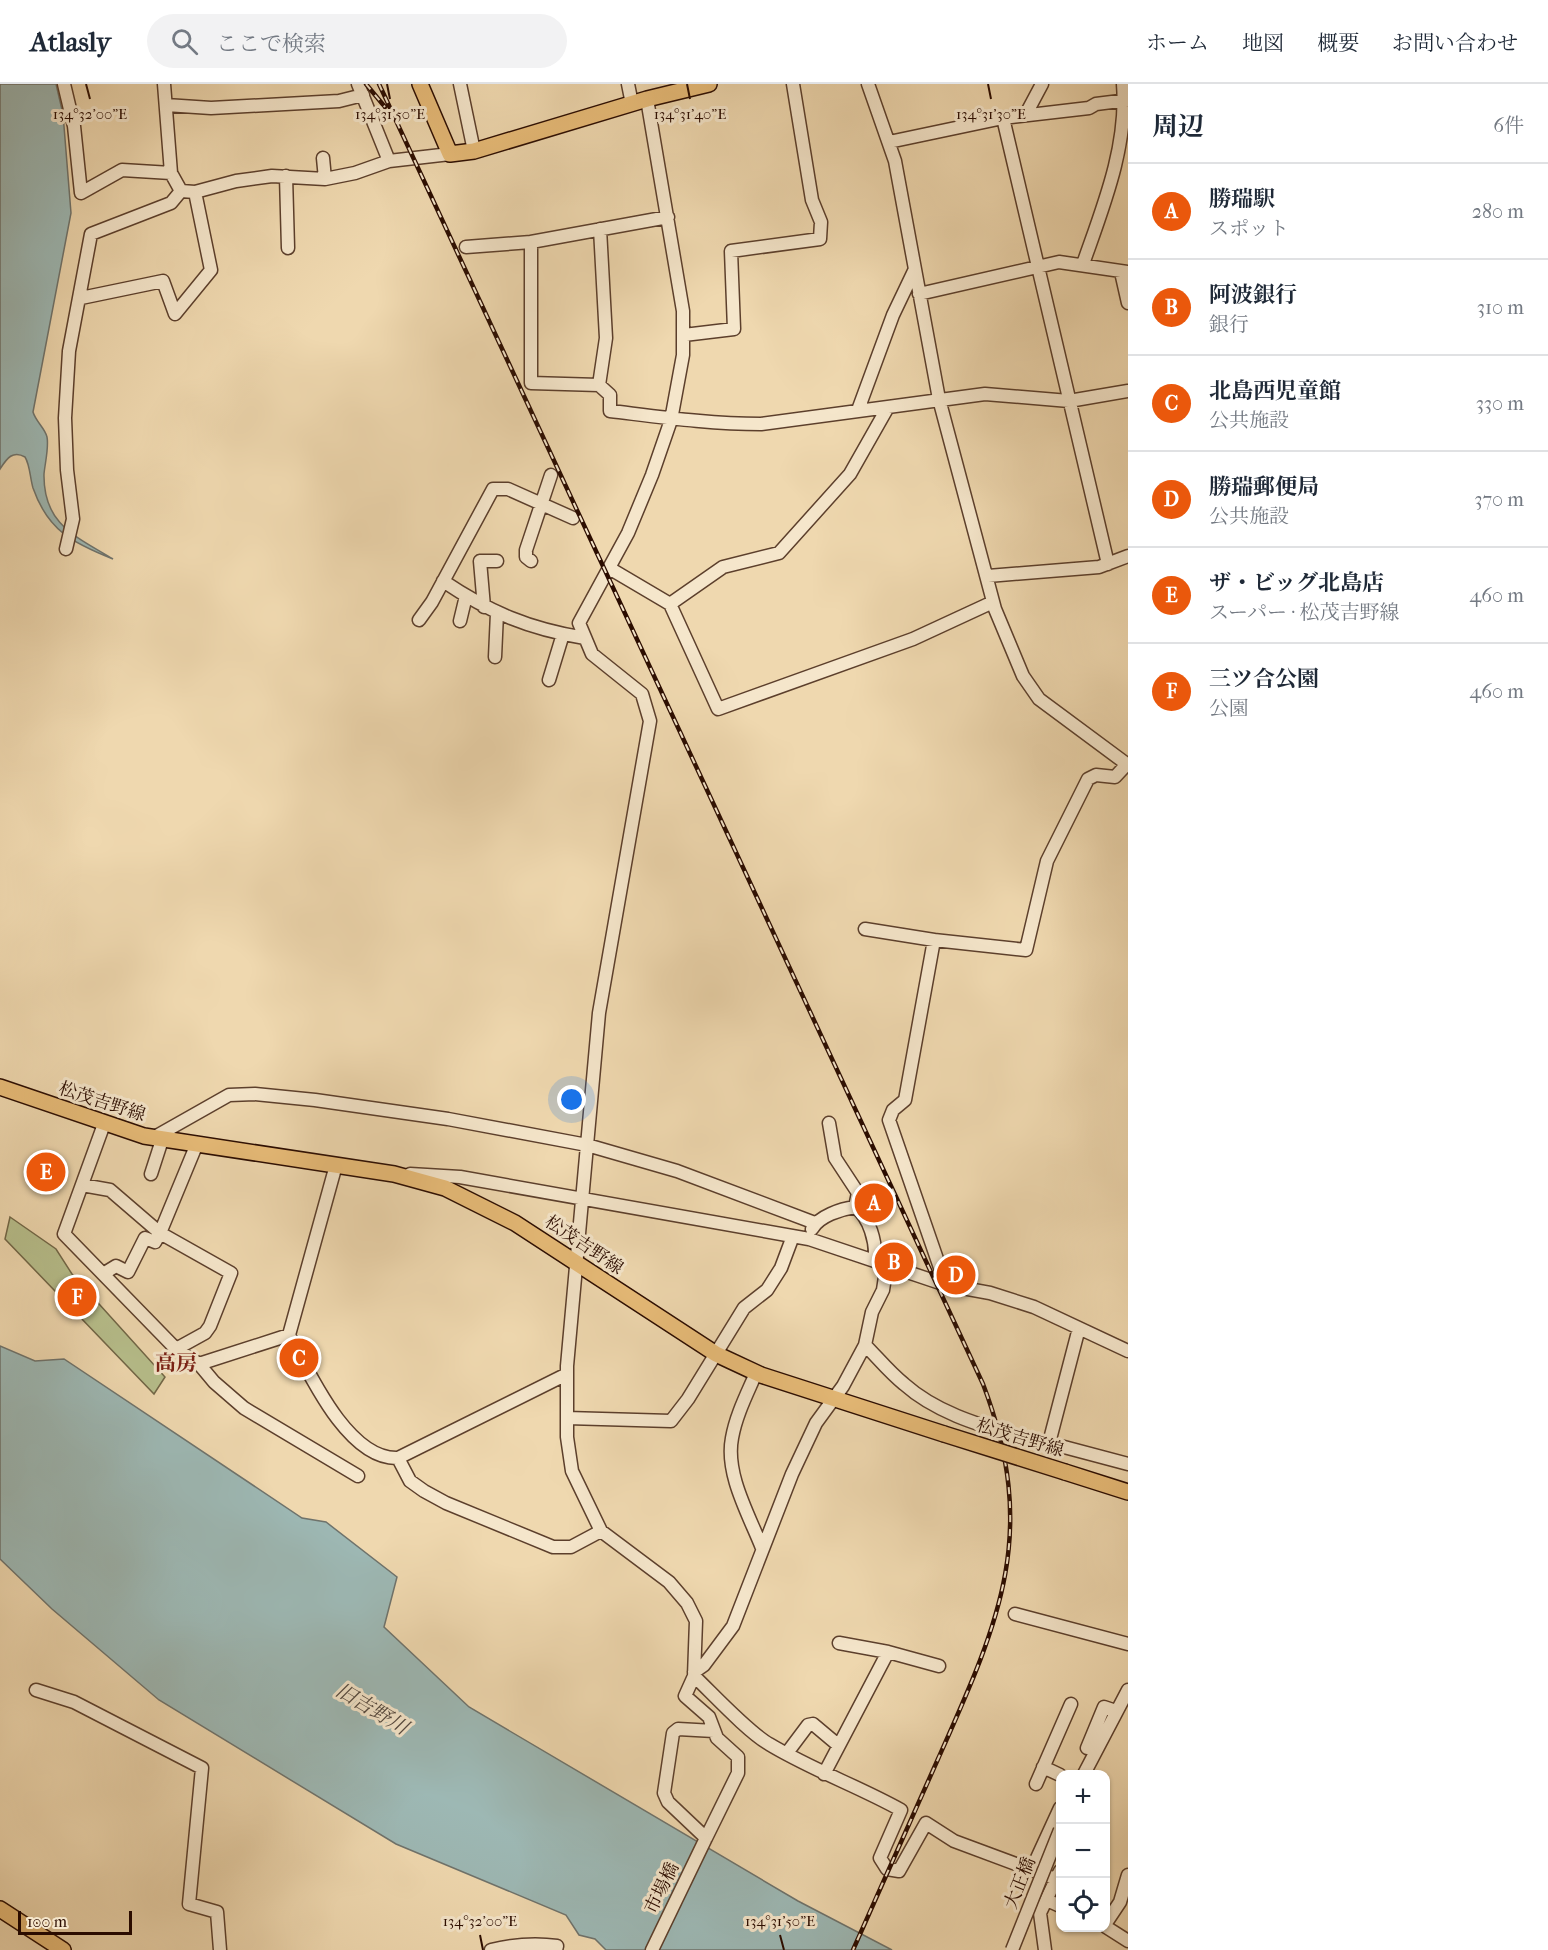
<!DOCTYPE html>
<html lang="ja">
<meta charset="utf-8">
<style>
body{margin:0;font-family:"IM FELL French Canon","Noto Serif JP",serif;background:#f2f2f3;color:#1f2937}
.controls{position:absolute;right:18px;bottom:18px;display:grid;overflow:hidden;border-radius:12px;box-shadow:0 2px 4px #0004}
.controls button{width:54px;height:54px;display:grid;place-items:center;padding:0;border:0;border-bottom:2px solid #e0e1e3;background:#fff;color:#1f2937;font:30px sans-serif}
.scale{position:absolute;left:18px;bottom:15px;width:114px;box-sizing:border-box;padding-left:6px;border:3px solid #2b0c00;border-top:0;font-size:16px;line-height:21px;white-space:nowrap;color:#2b0c00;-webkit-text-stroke:4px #f5e6cb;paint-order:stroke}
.you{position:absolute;left:572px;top:1016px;width:21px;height:21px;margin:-15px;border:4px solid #fff;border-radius:50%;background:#1a73e8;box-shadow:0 0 0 9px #1a73e833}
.badge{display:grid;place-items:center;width:39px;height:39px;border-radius:50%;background:#ea580c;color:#fff;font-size:20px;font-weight:700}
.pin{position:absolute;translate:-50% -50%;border:3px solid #fff;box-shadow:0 2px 6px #0006}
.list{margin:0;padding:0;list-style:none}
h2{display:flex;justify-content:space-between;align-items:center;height:78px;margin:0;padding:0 24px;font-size:26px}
h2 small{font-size:20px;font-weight:400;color:#747a83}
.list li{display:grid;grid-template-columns:39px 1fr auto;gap:18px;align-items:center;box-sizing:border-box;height:96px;padding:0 24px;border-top:2px solid #e0e1e3}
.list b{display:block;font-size:22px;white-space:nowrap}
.list p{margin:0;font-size:20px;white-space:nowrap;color:#747a83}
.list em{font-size:20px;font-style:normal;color:#747a83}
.icon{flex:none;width:33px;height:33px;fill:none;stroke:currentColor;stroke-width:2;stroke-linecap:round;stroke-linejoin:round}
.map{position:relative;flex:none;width:1128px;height:1866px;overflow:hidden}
header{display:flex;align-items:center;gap:36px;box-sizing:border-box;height:84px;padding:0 30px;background:#fff;border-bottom:2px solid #e0e1e3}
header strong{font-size:28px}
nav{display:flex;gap:33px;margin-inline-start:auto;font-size:21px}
.search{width:420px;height:54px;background:#f2f2f3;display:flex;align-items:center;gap:15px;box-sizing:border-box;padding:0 21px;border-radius:33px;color:#747a83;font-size:22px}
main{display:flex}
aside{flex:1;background:#fff}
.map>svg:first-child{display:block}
</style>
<header>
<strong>Atlasly</strong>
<div class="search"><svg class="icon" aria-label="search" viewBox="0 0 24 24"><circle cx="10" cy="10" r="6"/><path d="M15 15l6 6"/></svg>ここで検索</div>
<nav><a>ホーム</a><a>地図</a><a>概要</a><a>お問い合わせ</a></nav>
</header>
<main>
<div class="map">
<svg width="1128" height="1866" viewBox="0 0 1128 1866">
<rect width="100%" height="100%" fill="#efd8af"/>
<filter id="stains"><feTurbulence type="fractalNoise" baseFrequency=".00333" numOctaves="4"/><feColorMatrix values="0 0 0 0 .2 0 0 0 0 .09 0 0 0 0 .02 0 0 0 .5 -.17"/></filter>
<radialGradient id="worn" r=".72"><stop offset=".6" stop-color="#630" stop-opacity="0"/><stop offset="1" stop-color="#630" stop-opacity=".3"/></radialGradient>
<path fill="#b7bf8c" stroke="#716646" stroke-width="1.5" d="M10,1133L56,1165L72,1190L165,1293L154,1310L5,1155Z"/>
<path fill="#9db8b4" stroke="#6f736c" stroke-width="1.5" d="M0,0H56L63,30L71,129L33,328C36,338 45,344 47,353C49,364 45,379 44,390C43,440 75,452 113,475C73,459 48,447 33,404C30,394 30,381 25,373C13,366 7,374 0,385Z
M0,1262L35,1277L64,1275L302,1434L326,1438L397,1493L384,1543L469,1623L798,1817L892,1866H606L595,1855L579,1851L566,1831L396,1760L159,1616L52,1525L0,1475Z"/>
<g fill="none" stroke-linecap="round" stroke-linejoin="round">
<g stroke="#5c3f2c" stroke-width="15">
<path id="minor" d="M64,0L74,42L81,109L122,86L171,89
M164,0L171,89L181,107
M358,0L389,77
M460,0L474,67
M628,0L632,20
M868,0L895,77L939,315L995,525L1023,592L1039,615L1128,681
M647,15L683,227V271L671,336L652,391L628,449L579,539L592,570L642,610L650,637L599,929L567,1282V1353L572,1387L601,1447L669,1498L687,1519L696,1537L694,1592L685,1612L709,1633L717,1654L738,1673V1689L706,1754
M166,21L211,24L339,17L363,11
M1026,30L1042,0
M1003,34L1108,480
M889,58L1003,34L1089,24L1096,20L1128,16
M323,74L325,95
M286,92L288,164
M181,107L195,108L236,97L272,92L325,95L355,89L389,77L450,70
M668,133L531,158V299L599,301L610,311V327C661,333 710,340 761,340L985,310L1069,317L1128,307
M466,163L531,158
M1083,180C1103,123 1128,62 1123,0
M1121,188L1128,219
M919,210L1059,178L1128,188
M81,214L163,197L175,230L211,186L195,108
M684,251L734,245L731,167L820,155L821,138L812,116L793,0
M599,301L606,254L600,145
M858,326L893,231L914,187
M66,465L73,435L67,386L65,334L69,267L91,150L171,119L181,107
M531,477L526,473V466L551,391
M609,484L670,520L718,625L913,555L993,518
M988,492L1099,483L1128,472
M443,497C489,528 529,545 585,554
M670,520L723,483L779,469L850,390L888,323
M484,523L480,477H497
M419,536L432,518L493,405H508L573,434
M460,537L466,512
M495,573L497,529
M549,596L563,550
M865,845L934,856L1026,866L1047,777L1088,695L1096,691L1115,693L1127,680
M934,856L905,1016L893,1026L889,1036L946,1201
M829,1039L835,1074L858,1109L855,1123C870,1134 876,1158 875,1175
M104,1040L64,1150L176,1265L199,1280L214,1298L244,1324L358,1392
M153,1054L229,1011L255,1010L315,1016L448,1035L587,1061L677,1087L815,1139
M336,1081L289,1251C309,1289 348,1376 398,1374L567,1290
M151,1090L162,1056
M410,1090L460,1093L809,1155L946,1201L990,1209L1034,1223L1128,1267
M82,1101L110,1106L160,1149L155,1158L145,1154L128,1188L116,1182L103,1190
M812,1145C819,1132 841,1125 855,1123
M865,1261C878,1274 890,1289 904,1300C942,1334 996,1345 1042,1360L1049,1359L1128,1380
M176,1265L205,1249L210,1242L231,1189L160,1149L196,1062
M199,1280L289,1251
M756,1289C747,1310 736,1331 732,1354C725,1390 749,1431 762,1464
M567,1334L671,1337L688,1315L744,1224L767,1206L781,1184L793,1152
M1049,1359L1079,1244
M398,1374L410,1397L424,1407L446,1419L553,1463H571L601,1447
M1015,1530L1128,1560
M839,1559L888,1568L939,1582
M694,1588L704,1581L733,1542L792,1390L816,1339L843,1302L865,1261L872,1228L883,1206L887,1180
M694,1592C713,1610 748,1648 769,1660C812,1686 858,1702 901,1726L880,1774L887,1785L899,1787L926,1739L954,1757L1056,1795
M36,1606L74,1618L202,1684L189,1820L217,1828L220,1866
M1087,1664L1104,1623L1116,1627
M787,1669L808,1641L813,1640L838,1661
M1043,1683L1060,1691
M824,1690L888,1568
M1084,1690L1128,1606
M1036,1700L1071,1620
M1032,1785L1060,1724
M1047,1816L1060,1822
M1106,1839L1120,1818L1128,1791
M1106,1843L1128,1857
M491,1866C512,1861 535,1859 557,1862L556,1866
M652,1866L706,1754L668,1718L664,1709L673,1649L678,1645L714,1647
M1045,1866L1040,1829L1060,1787"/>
</g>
<g stroke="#2b0c00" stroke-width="18">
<path id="major" d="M420,0L450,70L474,67L647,15L709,0
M0,1003L144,1052L394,1090L445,1104L515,1139L716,1270L761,1291L944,1350
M1065,1388L1128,1408
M0,1825L63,1866"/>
</g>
<use href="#minor" stroke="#f5e6cb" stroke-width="12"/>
<use href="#major" stroke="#e8bc78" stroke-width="15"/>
<g stroke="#2b0c00" stroke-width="4.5">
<path id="rail" d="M366,0L385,23
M379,0L983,1300C1040,1450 999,1538 938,1675C910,1739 881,1802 853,1866"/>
</g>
<use href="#rail" stroke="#f5e6cb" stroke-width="2" stroke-dasharray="7" stroke-linecap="butt"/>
<g stroke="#5c3f2c" stroke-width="15" stroke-linecap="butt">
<path id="minor-bridge" d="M1012,1866L1060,1746"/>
</g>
<g stroke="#2b0c00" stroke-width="18" stroke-linecap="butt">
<path id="major-bridge" d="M944,1350L1065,1388"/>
</g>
<use href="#minor-bridge" stroke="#f5e6cb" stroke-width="12"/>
<use href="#major-bridge" stroke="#e8bc78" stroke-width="15"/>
</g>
<path fill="none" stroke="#2b0c00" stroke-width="2" d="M86,0L90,15M387,0L390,15M687,0L690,15M988,0L991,15M480,1851L483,1866M780,1851L784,1866"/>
<g text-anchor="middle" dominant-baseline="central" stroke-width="6" stroke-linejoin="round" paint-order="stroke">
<g font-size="18" fill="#2b0c00" stroke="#f5e6cb">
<text transform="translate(102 1018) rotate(18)">松茂吉野線</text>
<text transform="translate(584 1161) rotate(34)">松茂吉野線</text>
<text transform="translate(1020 1354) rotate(17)">松茂吉野線</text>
<text transform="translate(1020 1799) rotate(-68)">大正橋</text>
<text transform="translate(662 1804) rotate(-64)">市場橋</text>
</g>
<g font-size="20" font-style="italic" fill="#53483f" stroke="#f5e6cb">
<text transform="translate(372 1625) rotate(31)">旧吉野川</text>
</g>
<g font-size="21" font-weight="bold" fill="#7a1f14" stroke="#f5e6cb">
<text x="176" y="1279">高房</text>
</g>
</g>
<g font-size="15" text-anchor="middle" fill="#2b0c00" stroke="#f5e6cb" stroke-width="6" stroke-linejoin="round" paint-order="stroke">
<text x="90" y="35">134°32'00"E</text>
<text x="390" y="35">134°31'50"E</text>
<text x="690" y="35">134°31'40"E</text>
<text x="991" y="35">134°31'30"E</text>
<text x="480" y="1842">134°32'00"E</text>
<text x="780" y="1842">134°31'50"E</text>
</g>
<rect width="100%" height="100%" filter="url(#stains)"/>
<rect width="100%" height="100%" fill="url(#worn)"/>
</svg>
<div class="controls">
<button>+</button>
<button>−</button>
<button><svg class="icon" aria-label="locate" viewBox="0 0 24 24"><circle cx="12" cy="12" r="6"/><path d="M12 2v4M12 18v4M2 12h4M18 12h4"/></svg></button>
</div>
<div class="scale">100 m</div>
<div class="you"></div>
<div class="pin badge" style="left:874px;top:1119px">A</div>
<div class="pin badge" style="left:894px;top:1178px">B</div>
<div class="pin badge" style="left:299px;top:1274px">C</div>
<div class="pin badge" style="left:956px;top:1191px">D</div>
<div class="pin badge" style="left:46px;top:1088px">E</div>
<div class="pin badge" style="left:77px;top:1213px">F</div>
</div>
<aside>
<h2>周辺<small>6件</small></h2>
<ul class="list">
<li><span class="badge">A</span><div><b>勝瑞駅</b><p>スポット</p></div><em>280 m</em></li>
<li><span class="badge">B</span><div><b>阿波銀行</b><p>銀行</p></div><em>310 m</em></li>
<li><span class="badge">C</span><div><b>北島西児童館</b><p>公共施設</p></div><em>330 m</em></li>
<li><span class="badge">D</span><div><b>勝瑞郵便局</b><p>公共施設</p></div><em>370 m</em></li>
<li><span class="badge">E</span><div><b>ザ・ビッグ北島店</b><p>スーパー · 松茂吉野線</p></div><em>460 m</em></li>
<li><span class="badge">F</span><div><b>三ツ合公園</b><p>公園</p></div><em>460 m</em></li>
</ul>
</aside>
</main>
